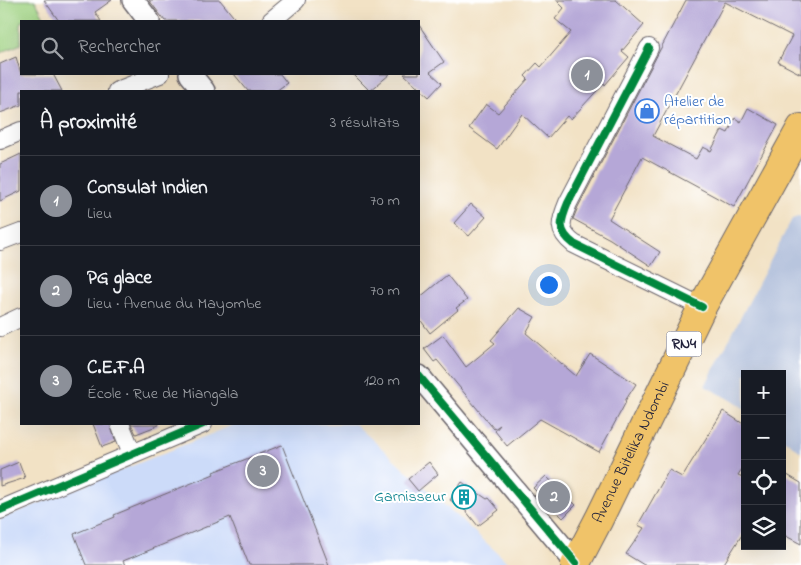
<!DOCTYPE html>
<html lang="fr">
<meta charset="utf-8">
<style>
body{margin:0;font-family:"Indie Flower",sans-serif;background:#242831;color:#f1f3f6}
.controls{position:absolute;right:15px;bottom:15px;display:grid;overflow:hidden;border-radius:0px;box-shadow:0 5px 20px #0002}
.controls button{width:45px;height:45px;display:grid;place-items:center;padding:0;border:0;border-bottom:1px solid #363941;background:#171b24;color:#f1f3f6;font:25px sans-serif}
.you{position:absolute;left:548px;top:284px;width:18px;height:18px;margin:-12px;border:4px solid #fff;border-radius:50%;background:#1a73e8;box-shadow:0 0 0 8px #1a73e833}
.badge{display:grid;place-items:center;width:32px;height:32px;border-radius:50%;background:#8c9099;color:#fff;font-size:16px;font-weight:700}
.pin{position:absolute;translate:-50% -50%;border:2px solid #fff;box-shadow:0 1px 5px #0006}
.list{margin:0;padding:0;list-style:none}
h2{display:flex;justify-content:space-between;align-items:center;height:65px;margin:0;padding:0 20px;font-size:21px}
h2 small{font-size:16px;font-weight:400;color:#9ea1a6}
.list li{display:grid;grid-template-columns:32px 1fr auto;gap:15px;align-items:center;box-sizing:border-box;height:90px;padding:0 20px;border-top:1px solid #363941}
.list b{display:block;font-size:19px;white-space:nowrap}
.list p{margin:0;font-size:16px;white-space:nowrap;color:#9ea1a6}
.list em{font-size:16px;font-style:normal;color:#9ea1a6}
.icon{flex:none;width:28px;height:28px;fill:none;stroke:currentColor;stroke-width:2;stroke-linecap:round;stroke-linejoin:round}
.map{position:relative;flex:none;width:801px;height:565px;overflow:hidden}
.search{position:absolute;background:#171b24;box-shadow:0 5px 20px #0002;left:20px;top:20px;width:400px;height:55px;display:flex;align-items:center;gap:12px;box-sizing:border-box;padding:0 18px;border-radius:0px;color:#9ea1a6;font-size:19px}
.panel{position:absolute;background:#171b24;box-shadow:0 5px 20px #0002;left:20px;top:90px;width:400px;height:335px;border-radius:0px}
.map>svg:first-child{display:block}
</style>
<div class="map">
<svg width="801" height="565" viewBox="0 0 801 565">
<rect width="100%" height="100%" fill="#fff"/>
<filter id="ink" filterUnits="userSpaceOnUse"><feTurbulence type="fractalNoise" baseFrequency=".02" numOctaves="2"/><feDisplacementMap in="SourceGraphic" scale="10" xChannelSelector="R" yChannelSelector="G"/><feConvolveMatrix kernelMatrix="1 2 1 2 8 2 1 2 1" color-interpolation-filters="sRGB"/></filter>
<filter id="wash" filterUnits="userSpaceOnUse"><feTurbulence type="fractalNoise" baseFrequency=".0096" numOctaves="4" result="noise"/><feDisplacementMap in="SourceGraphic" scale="20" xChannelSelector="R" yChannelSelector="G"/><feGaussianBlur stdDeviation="1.12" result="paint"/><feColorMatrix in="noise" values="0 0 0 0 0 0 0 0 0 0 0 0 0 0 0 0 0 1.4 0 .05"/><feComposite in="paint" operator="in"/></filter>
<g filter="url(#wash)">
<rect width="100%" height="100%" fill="#f2e2c5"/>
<path fill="#ccdbf9" d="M236,424H355L511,565H0V519Z"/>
<path fill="#b8c5de" d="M801,216V452L782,438V374H745V409L733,401L705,386L792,219Z"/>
<path fill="#a0d383" stroke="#617a5f" d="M0,0H35L46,21H21V44L0,53Z"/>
<g id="blocks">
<path fill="#b5a7d7" d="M44,0H112L95,12L101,21H59Z
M149,0H220L237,21H165Z
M556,0H616L644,25L622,51L629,57L605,85L604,83L571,119L567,116L548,138L522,114L497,149L469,128L486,104L498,113L528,79L525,76L537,63L541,67L571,32L555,19L564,8Z
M686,0H801V74L778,62L792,36L725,2L653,136L696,159L703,147L711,151L722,130L728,133L735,118L741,122L748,108L778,125L734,207L642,157L609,219L660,252L651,266L610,239L573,219L578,207Z
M419,25L444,62L430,72L442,83L429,97L404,74H419Z
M16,57L21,74H53L62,91H21V105L0,113V64Z
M234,74H280L287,83L276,91H248Z
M353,74H390L370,91Z
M21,154V191L0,201V164Z
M471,204L486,217L469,236L454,223Z
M447,275L467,300L456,308L458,310L430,333L419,318V298Z
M519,308L535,317L526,333L576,376L590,354L636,384L625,401L626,402L599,452L540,419L507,446L495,431L500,425L494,429L437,360L434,362L424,349L443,335L466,367L495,343L491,340Z
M723,411L745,425V464L738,475L745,478V530L723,565H644L626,554L644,528L638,525L669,470L682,477Z
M93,424H110L116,442L102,447Z
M131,424H159V425L136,434Z
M282,445L329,565H249L230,517L123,561L125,565H86L74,534L115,517L114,515L214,474L213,472Z
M19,462L25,478L0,486V470Z
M429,462L438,474L418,491L408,479Z
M782,472L801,483V544L782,534Z
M546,476L576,505L563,518L533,488Z
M462,482L487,499L489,498L499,510L478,526L466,511L450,500Z"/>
</g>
</g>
<g filter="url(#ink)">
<use href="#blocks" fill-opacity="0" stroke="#6b656b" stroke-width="1"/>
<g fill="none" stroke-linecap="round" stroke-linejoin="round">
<g stroke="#6b656b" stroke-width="20">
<path id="minor" d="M271,21L296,0
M649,48L568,203C560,222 557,231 574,244L702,307
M117,91L160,74
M0,140L21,131
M0,241L21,233
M0,327L21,317
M120,424L132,453
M0,510L203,424"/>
</g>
<g stroke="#6b656b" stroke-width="24">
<path id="tertiary" d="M133,0L149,21
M190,74L204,91
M419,376L576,563"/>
</g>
<g stroke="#6b656b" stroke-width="30">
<g id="trunk">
<path id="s1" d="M575,565L599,519L702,307L801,128"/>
</g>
</g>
<use href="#minor" stroke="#fff" stroke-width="18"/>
<use href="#tertiary" stroke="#fff" stroke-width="21"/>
<use href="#trunk" stroke="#f0c369" stroke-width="28"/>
<g stroke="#fff" stroke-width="11">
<path id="cycleway" d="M649,48L568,203C560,222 557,231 574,244L702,307
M419,376L576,563
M0,510L203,424"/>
</g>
<use href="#cycleway" stroke="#00873e" stroke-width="8"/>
</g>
</g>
<defs>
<g id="shop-ring" transform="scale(1.25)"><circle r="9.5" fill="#fff" stroke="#3f7fe0" stroke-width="1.5"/><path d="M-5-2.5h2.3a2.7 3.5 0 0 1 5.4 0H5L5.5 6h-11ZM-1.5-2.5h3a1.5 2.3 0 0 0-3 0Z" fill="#3f7fe0"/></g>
<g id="building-ring" transform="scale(1.25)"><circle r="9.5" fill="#fff" stroke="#0f9aa8" stroke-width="1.5"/><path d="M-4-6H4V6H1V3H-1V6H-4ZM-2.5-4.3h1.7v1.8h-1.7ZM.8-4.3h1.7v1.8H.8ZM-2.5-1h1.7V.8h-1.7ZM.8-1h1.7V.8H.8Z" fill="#0f9aa8"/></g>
</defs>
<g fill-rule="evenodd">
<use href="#shop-ring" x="647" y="111"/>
<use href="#building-ring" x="464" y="497"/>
</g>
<g text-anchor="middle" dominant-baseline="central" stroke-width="4" stroke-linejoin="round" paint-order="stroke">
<rect fill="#fff" stroke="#646476" stroke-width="1" x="666.5" y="331.5" width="35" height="25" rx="4"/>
<g font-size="15" font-weight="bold" fill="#22223b">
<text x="684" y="344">RN4</text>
</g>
<g font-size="16" fill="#366cbe" stroke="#fff" text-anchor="start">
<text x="664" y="102">Atelier de<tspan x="664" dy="18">répartition</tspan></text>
</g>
<g font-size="16" fill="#22223b" stroke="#fff">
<text stroke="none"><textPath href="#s1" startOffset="126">Avenue Bitelika Ndombi</textPath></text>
</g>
<g font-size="16" fill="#0d838f" stroke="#fff" text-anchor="end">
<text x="446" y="497">Garnisseur</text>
</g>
</g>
</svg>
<div class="controls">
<button>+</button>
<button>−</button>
<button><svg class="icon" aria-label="locate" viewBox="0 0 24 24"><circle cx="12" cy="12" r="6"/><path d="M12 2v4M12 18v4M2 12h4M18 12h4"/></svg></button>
<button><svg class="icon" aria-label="layers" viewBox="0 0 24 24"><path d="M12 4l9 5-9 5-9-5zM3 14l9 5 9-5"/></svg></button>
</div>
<div class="you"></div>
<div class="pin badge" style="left:587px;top:75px">1</div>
<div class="pin badge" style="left:554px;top:497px">2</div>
<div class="pin badge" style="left:263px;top:471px">3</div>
<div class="search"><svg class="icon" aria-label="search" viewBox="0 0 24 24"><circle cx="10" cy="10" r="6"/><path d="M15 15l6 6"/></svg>Rechercher</div>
<section class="panel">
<h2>À proximité<small>3 résultats</small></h2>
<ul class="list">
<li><span class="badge">1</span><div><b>Consulat Indien</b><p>Lieu</p></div><em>70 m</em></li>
<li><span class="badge">2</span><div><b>PG glace</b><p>Lieu · Avenue du Mayombe</p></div><em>70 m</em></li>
<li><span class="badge">3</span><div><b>C.E.F.A</b><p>École · Rue de Miangala</p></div><em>120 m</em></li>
</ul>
</section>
</div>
